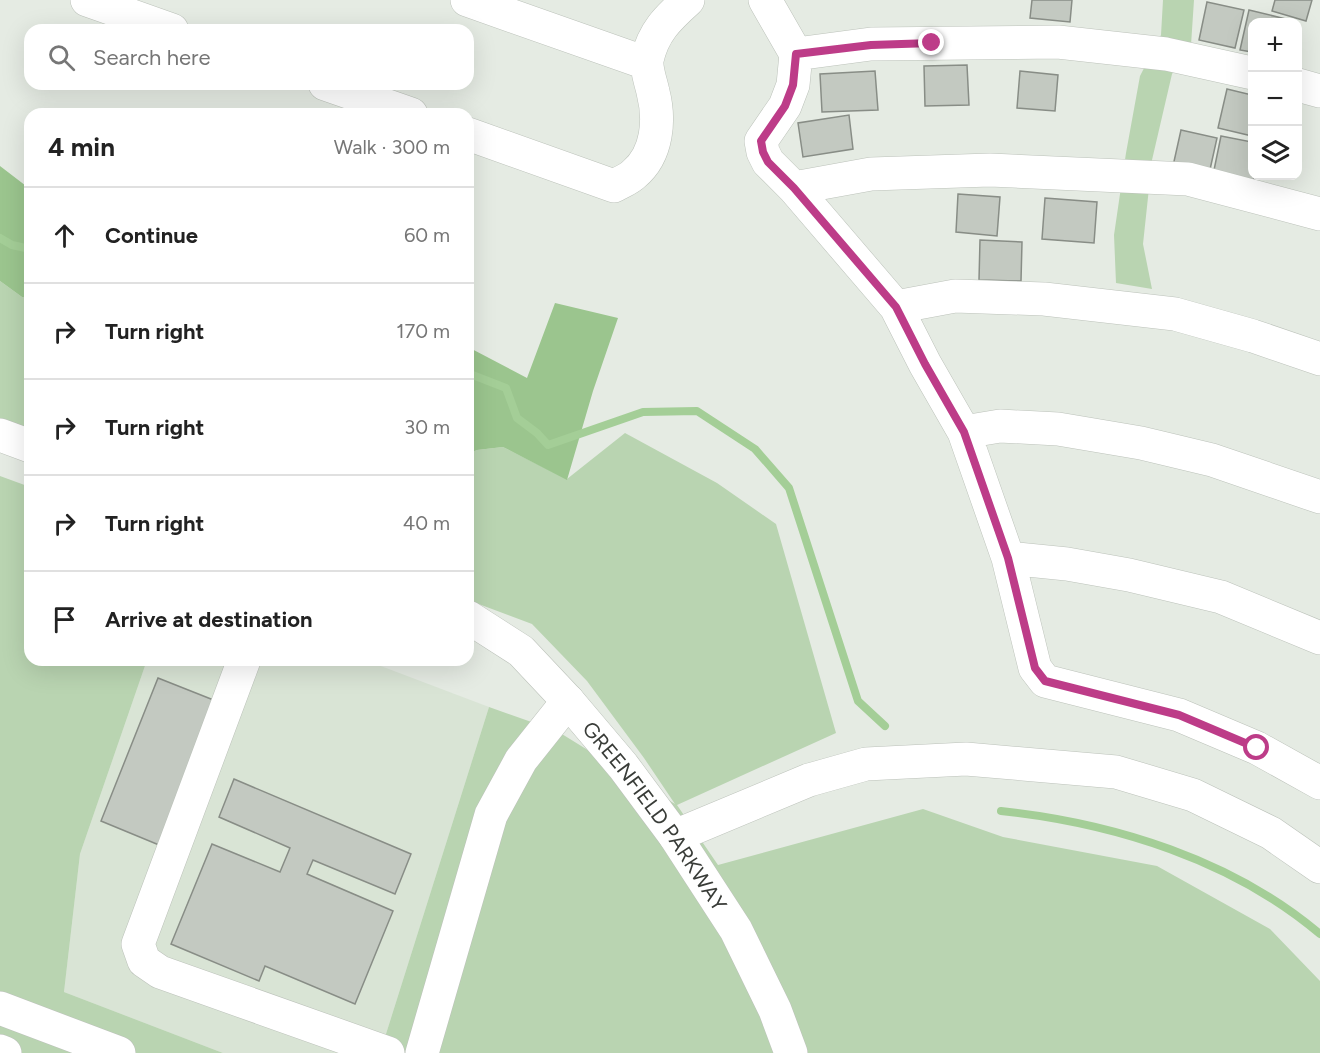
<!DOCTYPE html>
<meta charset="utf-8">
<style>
body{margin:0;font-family:Figtree,sans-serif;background:#f6f6f6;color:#222}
.controls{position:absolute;right:18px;top:18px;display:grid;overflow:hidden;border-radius:12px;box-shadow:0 6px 24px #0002}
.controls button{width:54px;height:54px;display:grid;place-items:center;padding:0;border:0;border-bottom:2px solid #e0e0e0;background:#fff;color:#222;font:30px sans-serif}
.stop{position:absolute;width:18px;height:18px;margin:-14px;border:4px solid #bd3c88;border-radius:50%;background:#fff}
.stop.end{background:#bd3c88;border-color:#fff;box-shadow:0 2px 6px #0008}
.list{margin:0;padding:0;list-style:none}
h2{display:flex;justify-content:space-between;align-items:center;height:78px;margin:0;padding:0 24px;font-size:26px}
h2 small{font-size:20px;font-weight:400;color:#767676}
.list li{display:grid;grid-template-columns:39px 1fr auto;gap:18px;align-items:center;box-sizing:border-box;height:96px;padding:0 24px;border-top:2px solid #e0e0e0}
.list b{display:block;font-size:22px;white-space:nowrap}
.list em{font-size:20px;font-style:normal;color:#767676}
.icon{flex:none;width:33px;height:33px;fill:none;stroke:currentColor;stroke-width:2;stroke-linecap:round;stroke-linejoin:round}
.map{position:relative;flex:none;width:1320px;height:1053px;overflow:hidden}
.search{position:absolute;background:#fff;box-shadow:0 6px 24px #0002;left:24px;top:24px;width:450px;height:66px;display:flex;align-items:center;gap:15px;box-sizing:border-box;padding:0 21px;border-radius:18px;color:#767676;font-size:22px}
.panel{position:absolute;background:#fff;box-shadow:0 6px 24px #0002;left:24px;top:108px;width:450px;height:558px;border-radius:18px}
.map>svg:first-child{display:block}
</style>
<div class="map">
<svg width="1320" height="1053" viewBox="0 0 1320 1053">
<rect width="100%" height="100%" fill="#e5ebe3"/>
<path fill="#d9e4d5" d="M147,660H365L489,707L380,1053H223L64,992L80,854Z"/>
<path fill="#b9d4b1" d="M1163,0H1194L1191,45L1172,74L1152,160L1143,244L1152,289L1116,283L1114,235L1126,153L1140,76L1161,35Z
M0,281L22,297H30V433L0,422Z
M625,433L717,483L776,524L836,733L677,805L718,865L923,809L1003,837L1157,866L1270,929L1320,981V1053H380L489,707L557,731L675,804L644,758L587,681L532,624L468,600V454L477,450L503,447L567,479Z
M0,476L30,487V660H147L80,854L64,992L223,1053H0Z"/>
<path fill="#9bc58e" d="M0,166L30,189V297H22L0,281Z
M555,303L618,318L593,391L567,480L503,447L477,450L468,454V347L527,378Z"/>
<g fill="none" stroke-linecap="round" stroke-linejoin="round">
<path stroke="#a4ce97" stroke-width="8" d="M0,238L12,245L30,249
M468,376L470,374L506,388L517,418L537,433L548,445L643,412L697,411L755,449L789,488L858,701L885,726
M1001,811C1114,823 1233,860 1320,934"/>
</g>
<path fill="#c3c9c1" stroke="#888d86" stroke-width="1.5" d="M1032,0H1072L1070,22L1030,18Z
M1275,0H1312L1306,21L1272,11Z
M1207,2L1244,10L1235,48L1199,40Z
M1249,10L1286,19L1285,22H1252V52L1240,50Z
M967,65L969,105L925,106L924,66Z
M875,71L878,110L822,112L820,74Z
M1020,71L1058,75L1055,111L1017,108Z
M1227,89L1252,95V136L1218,128Z
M849,115L853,149L803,157L798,123Z
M1181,130L1217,138L1209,174L1173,166Z
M1221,136L1252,142V176H1254L1253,183L1213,175Z
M958,194L1000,197L997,236L956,232Z
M1045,198L1097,202L1094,243L1042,239Z
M980,240L1022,242L1021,281L979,280Z
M158,678L216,701L159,845L101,821Z
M234,779L411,854L395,894L313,860L307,874L393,911L355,1004L265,966L259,981L171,944L212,844L280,872L290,848L219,817Z"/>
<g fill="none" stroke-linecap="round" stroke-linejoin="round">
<g stroke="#bcc2ba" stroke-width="34">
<path id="minor" d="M87,0L172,30
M467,0L646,63
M765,0L796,54L793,85L785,106L761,141L763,152L768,162L794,188L896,307L925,364L964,432L1008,558L1035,668L1045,681L1179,715L1257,748L1320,783
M796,54L871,44L1058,42L1166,54L1252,73
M325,84L411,114
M1298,85L1320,91
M468,134L614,186C621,182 629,179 634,174C658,154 660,119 653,92C651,82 646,70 647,60C653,32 668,18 688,0
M794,188L871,174L990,170L1188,179L1320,214
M896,307L955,296L1044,299L1175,314L1253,336L1320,359
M964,432L1000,426L1058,429L1141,443L1212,460L1320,497
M1008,558L1067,564L1129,575L1221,597L1320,638
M244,660L138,944L144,961L160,972L388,1053
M675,836L809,780L866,764L966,759L1116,772L1193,795L1271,833L1320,867
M422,1053L491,815L521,760L568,701"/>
</g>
<g stroke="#bcc2ba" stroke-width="34">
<g id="major">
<path d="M0,435L30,446"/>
<path id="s1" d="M468,617L521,651L568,701L623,766L675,836L736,930L775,1010L791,1053"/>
<path d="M0,1008L119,1053"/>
<path d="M0,1051L5,1053"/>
</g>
</g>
<use href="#minor" stroke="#fff" stroke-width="33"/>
<use href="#major" stroke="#fff" stroke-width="33"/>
</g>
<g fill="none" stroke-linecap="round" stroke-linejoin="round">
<path stroke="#bd3c88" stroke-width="8" d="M932,43L871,45L796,54L793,85L785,106L761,141L763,152L768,162L794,188L896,307L925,364L964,432L1008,558L1035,668L1045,681L1179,715L1257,748"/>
</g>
<g text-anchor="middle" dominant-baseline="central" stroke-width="4.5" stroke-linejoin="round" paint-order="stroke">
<g font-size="21" fill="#393c38" stroke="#f2f9f0">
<text stroke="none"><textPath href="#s1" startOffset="276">GREENFIELD PARKWAY</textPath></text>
</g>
</g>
</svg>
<div class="controls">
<button>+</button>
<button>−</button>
<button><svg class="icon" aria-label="layers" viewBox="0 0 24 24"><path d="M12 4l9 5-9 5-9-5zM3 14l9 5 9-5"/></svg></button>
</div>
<div class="stop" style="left:1257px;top:748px"></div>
<div class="stop end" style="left:932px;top:43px"></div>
<div class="search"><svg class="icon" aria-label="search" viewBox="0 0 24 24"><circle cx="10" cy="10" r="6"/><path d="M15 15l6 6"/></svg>Search here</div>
<section class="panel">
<h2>4 min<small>Walk · 300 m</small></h2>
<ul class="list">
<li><svg class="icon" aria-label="ahead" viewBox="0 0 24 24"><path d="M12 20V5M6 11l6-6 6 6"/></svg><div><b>Continue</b></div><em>60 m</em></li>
<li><svg class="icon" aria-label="right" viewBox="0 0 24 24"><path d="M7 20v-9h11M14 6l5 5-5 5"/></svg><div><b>Turn right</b></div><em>170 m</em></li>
<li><svg class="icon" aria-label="right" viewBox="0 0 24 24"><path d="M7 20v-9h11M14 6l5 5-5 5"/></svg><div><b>Turn right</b></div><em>30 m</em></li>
<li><svg class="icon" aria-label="right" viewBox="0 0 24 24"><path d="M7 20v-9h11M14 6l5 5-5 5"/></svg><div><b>Turn right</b></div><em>40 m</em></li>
<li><svg class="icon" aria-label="arrive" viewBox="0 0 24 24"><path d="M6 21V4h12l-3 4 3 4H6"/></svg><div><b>Arrive at destination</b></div></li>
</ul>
</section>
</div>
